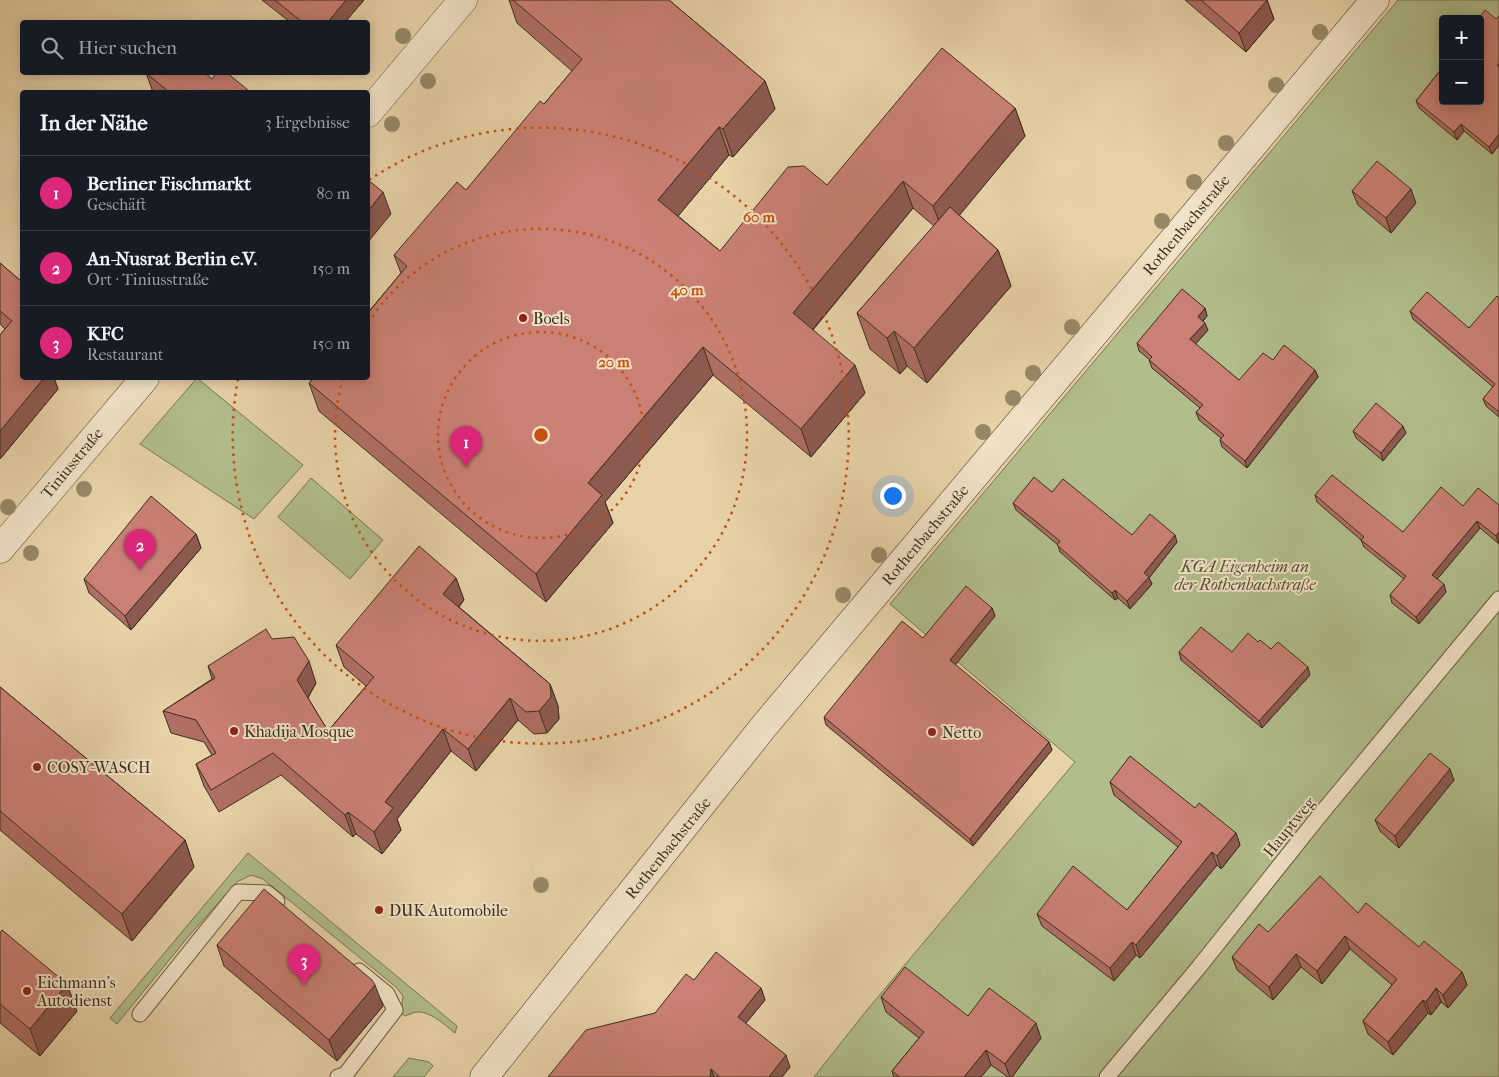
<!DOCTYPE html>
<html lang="de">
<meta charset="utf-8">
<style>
body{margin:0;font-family:"IM FELL French Canon",serif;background:#20242c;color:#f1f3f6}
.controls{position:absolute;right:15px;top:15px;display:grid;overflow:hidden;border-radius:5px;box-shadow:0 2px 12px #0003}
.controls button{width:45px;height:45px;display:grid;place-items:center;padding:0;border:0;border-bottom:1px solid #363941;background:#171b24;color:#f1f3f6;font:25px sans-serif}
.you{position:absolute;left:892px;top:495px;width:18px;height:18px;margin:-12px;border:4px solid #fff;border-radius:50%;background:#1a73e8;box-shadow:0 0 0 8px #1a73e833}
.badge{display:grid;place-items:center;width:32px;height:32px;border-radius:50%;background:#db2777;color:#fff;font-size:16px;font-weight:700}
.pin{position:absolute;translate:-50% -41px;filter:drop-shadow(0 1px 2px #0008)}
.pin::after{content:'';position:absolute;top:26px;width:18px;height:15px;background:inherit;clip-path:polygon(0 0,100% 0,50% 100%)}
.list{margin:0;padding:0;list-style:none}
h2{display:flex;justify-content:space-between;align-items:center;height:65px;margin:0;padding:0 20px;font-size:21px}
h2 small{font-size:16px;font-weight:400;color:#9ea1a6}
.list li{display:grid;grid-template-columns:32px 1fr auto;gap:15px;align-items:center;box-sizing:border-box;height:75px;padding:0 20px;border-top:1px solid #363941}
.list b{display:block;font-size:19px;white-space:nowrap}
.list p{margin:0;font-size:16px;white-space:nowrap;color:#9ea1a6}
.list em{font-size:16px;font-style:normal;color:#9ea1a6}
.icon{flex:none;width:28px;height:28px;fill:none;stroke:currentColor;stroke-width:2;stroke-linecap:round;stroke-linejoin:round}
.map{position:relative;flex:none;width:1499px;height:1077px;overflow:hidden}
.search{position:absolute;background:#171b24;box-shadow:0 2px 12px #0003;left:20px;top:20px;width:350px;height:55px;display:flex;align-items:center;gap:12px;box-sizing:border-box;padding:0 18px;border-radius:5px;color:#9ea1a6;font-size:19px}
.panel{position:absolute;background:#171b24;box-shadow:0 2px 12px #0003;left:20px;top:90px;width:350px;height:290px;border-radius:5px}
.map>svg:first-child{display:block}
</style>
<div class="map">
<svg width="1499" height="1077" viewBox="0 0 1499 1077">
<rect width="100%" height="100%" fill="#e8d2a8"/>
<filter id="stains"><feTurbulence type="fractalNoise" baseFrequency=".004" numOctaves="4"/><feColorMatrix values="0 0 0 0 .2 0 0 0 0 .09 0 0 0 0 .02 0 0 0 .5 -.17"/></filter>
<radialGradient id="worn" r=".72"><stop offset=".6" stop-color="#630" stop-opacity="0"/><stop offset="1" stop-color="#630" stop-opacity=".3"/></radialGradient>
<path fill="#b1bd8b" stroke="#767654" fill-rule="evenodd" d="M1398,0H1499V1077H814L867,1010L1075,762L890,604ZM1443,19H1480V101H1443Z
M197,378L303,465L254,519L140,444Z
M311,478L383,540L350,579L278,517Z
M248,853L457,1026L455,1033C445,1025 430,1011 417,1012C413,1012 409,1015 405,1016L401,1013L403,996L396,987L263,879L251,875L237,882L188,937L117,1024L110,1018Z
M409,1058L429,1062L433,1066L424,1077H393Z"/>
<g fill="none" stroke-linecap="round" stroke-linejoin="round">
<g stroke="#67573f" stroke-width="17">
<path id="lane" d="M140,1014L238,892L267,893L277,901
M338,1077L345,1075L395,1010L387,994L359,971
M1107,1077L1199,967L1320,815L1499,599"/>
</g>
<g stroke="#67573f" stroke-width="29">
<path id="street" d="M368,113L463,0
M0,549L145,378"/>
</g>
<g stroke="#3c2e1c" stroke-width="29">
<path id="secondary" d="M484,1077L765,725L1375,0"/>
</g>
<use href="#lane" stroke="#f0e2c6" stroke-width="15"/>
<use href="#street" stroke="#f0e2c6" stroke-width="28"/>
<use href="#secondary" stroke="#f0e2c6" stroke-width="28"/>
</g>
<g fill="#968867">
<circle cx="1320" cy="32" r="8"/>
<circle cx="403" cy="36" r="8"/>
<circle cx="428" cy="81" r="8"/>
<circle cx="1276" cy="85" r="8"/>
<circle cx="392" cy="124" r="8"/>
<circle cx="1226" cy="143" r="8"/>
<circle cx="1194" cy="182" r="8"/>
<circle cx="1162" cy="221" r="8"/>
<circle cx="1072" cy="327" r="8"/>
<circle cx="1033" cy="373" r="8"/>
<circle cx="1013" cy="398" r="8"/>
<circle cx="983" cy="432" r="8"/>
<circle cx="84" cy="489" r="8"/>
<circle cx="8" cy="507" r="8"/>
<circle cx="31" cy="553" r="8"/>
<circle cx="879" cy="555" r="8"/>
<circle cx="843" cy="595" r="8"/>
<circle cx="541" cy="885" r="8"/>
</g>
<path fill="#ae6e64" stroke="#3c2e1c" d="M262,0H364L345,22H290Z
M509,0H669L765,81L775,109L733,157L729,155L678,216L720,251L827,185L1015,108L1025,136L959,215L998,250L1011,286L927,383L907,366L900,374L870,349L857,313L934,226L913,208L813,330L865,393L811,457L713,375L605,502L613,523L546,602L319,411L309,383L401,273L394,255L466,190L544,104L572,71L517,23Z
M1185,0H1267L1274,19L1246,52Z
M1499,16V145L1492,154L1464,131L1457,140L1419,108L1416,101L1442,68L1440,63L1443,60V101Z
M146,73L212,79L249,91V92H153Z
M1352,191L1416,203L1391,233L1358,205Z
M0,263L22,282V378H54L58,389L0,459V335L5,329L0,324Z
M1499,298V417L1486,406L1483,399L1493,387L1413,319L1410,311L1469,328Z
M1205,308L1207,316L1203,321L1208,330L1195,344L1239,380L1273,360L1315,370L1318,377L1247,468L1222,447L1220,440L1221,438L1199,420L1196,412L1200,408L1152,368L1149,360H1150L1139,351L1137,343Z
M1353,431L1406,433L1383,461L1356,438Z
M1052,492L1132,535L1177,542L1149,578L1152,584L1130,609L1118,598L1115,600L1060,552L1058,545L1016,510L1013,503Z
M1315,495L1403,532L1463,506L1499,505V544L1480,528L1437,579L1446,592L1419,624L1392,603L1390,595L1404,579L1364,547L1361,540L1317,502Z
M196,534L201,548L131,630L89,593L84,579Z
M456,578L464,600L459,607L550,684L558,706L559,719L547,733L534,734L518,720L476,771L451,751L397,819L401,830L382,854L356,834L353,837L281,775L219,812L204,786L196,764L212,755L204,742L171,733L163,711L212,679L208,666L272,639L316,683L308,698L328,731L366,686L344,667L336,645Z
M992,608L995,616L955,665L1049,742L1052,750L973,846L826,725L824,717L923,638Z
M1258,642L1271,649L1310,675L1262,728L1181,660L1179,652H1232Z
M0,687L185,840L194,867L132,941L0,830Z
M1454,780L1399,848L1380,831L1375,820Z
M1110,782L1195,808L1236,833L1240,845L1221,869L1217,865L1140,958L1136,955L1114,981L1042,926L1037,914L1127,910L1178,847L1114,795Z
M1358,913L1419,947L1462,972L1467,985L1448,1008L1441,1002L1431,1015L1428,1013L1393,1055L1368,1034L1363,1021L1392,985L1350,949L1322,984L1301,967L1273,1000L1237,970L1232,957L1268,932Z
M0,933L77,1011L40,1056L0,1023Z
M217,945L383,1006L337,1061L224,966Z
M694,980L761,988L765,1000L746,1023L790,1067L782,1077H548L655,1013Z
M881,997L968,1016L1041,1038L1012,1077H1008L991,1065L981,1077H894L892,1071L919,1038L886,1012Z"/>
<path fill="#8d5a51" stroke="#3c2e1c" d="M346,0H364L345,22H328Z
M1267,0L1274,19L1246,52L1239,33Z
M765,81L775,109L733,157L723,129Z
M1015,108L1025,136L944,234L933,206Z
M1461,124L1464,131L1457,140L1454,132Z
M719,127L729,155L668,228L658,200Z
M1499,134V145L1492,154L1489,147Z
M903,181L913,208L803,341L793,313Z
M1411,189L1416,203L1391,233L1386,218Z
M383,192L391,214L368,242V211Z
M998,250L1011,286L927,383L914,348Z
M1205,308L1207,316L1200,324L1198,317Z
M1205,323L1208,330L1193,347L1190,339Z
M894,331L907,366L900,374L887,338Z
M703,347L713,375L605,502L613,523L546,602L536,574L588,483Z
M855,365L865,393L811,457L801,429Z
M1315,370L1318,377L1247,468L1245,461Z
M44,378H54L58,389L0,459V431Z
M1403,426L1406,433L1383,461L1381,453Z
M1477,521L1480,528L1435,582L1432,575Z
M1499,532V544L1496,536Z
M196,534L201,548L131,630L125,616Z
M1175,535L1177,542L1149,578L1152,584L1130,609L1127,601L1144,573Z
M456,578L464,600L451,615L443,594Z
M1444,584L1446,592L1419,624L1416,617Z
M1115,590L1118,598L1115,600L1112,593Z
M992,608L995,616L953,668L950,660Z
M309,661L316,683L305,702L297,680Z
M1308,667L1310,675L1262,728L1259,721Z
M550,684L558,706L559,719L547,733L539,711Z
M510,698L518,720L476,771L468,749Z
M443,729L451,751L397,819L401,830L382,854L374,832L385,802Z
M1049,742L1052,750L973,846L970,839Z
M1450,769L1454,780L1399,848L1395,836Z
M348,812L356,834L353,837L345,815Z
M1236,833L1240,845L1221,869L1217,856Z
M185,840L194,867L132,941L122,914Z
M1212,852L1217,865L1140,958L1136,945Z
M1345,936L1350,949L1322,984L1317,971Z
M1132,942L1136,955L1114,981L1110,968Z
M1296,954L1301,967L1273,1000L1269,987Z
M1462,972L1467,985L1448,1008L1443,995Z
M67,984L77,1011L40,1056L30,1029Z
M375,985L383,1006L337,1061L329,1040Z
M761,988L765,1000L742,1028L738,1017Z
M1436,988L1441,1002L1431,1015L1426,1002Z
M1423,1000L1428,1013L1393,1055L1388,1042Z
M1036,1023L1041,1038L1012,1077H1010L1005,1064Z
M986,1050L991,1065L981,1077H964Z
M786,1055L790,1067L782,1077H769Z
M711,1069L714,1077H710Z"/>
<path fill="#ca8074" stroke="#3c2e1c" d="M275,0H346L328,22H302Z
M513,0H669L765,81L723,129L719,127L658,200L720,251L788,167L804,166L827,185L942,48L1015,108L933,206L903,181L793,313L855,365L801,429L703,347L588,483L602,495L536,574L309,383L314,378H368V313L407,266L394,255L457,182L466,190L540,101L544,104L582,59Z
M1201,0H1267L1239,33Z
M1485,10L1496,19L1499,16V64L1497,65L1499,67V134L1489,147L1461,124L1454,132L1416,101L1443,67V101H1480V19H1478Z
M204,72L212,79L217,72H226L249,91L248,92H169L146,73Z
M1377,161L1411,189L1386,218L1352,191Z
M368,180L383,192L368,211Z
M950,207L998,250L914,348L894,331L887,338L857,313Z
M0,263L22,282V378H44L0,431V335L12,321L0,311Z
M1182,289L1205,308L1198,317L1205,323L1190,339L1239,380L1263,353L1273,360L1284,345L1315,370L1245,461L1220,440L1224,435L1196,412L1203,405L1149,360L1152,357L1137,343Z
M1427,292L1469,328L1497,296L1499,298V412L1483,399L1495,384L1410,311Z
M1376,403L1403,426L1381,453L1353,431Z
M1332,475L1403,532L1441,487L1463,506L1478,488L1499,505V532L1496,536L1477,521L1432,575L1444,584L1416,617L1390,595L1406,576L1361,540L1364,537L1315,495Z
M1034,477L1052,492L1063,479L1132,535L1150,514L1175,535L1144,573L1149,577L1127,601L1115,590L1112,593L1057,545L1060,541L1013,503Z
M151,496L196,534L125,616L84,579Z
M419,546L456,578L443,594L550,684L551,697L539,711L526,712L510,698L468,749L443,729L385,802L393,808L374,832L348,812L345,815L273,753L211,790L196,764L216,753L196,720L163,711L215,678L208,666L266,629L272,639L294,637L309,661L297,680L328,731L374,677L336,645Z
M966,586L992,608L950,660L1049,742L970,839L824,717L902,621L923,638Z
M1201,627L1232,652L1248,633L1258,642L1260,640L1271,649L1278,642L1308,667L1259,721L1179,652Z
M0,687L185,840L122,914L0,811Z
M1430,753L1450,769L1395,836L1375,820Z
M1130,756L1195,808L1199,803L1236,833L1217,856L1212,852L1136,945L1132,942L1110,968L1037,914L1073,866L1127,910L1182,842L1110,782Z
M1320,876L1358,913L1366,903L1419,947L1424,941L1462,972L1443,995L1436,988L1426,1002L1423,1000L1388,1042L1363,1021L1397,979L1345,936L1317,971L1296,954L1269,987L1232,957L1259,924L1268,932Z
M264,889L372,980L375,985L329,1040L217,945Z
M2,930L67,984L30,1029L0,1004V933Z
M716,952L761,988L738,1017L786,1055L769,1077H720L711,1069L710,1077H548L586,1030L655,1013L686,974L694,980Z
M905,967L968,1016L989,988L1036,1023L1005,1064L986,1050L964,1077H900L892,1071L924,1032L881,997Z"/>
<g fill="none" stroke="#c6500f" stroke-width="2.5" stroke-dasharray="2.5 5">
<circle cx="541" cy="435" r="103"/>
<path d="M368 323A206 206 0 1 1 343 378"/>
<path d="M369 180A308 308 0 1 1 238 379"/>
</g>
<g fill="#8f2418" stroke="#f0e2c6" stroke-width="2">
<circle cx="523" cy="318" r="5"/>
<circle cx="234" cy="731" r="5"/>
<circle cx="932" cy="732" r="5"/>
<circle cx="37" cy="767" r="5"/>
<circle cx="379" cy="910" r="5"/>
<circle cx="27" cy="991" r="5"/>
</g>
<g text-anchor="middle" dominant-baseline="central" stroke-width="4" stroke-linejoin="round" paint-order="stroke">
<g font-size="16" fill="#3c2e1c" stroke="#f0e2c6">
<text transform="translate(1186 225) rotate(-50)">Rothenbachstraße</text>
<text transform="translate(72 463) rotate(-50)">Tiniusstraße</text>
<text transform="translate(925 535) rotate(-50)">Rothenbachstraße</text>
<text transform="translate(1289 827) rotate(-51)">Hauptweg</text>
<text transform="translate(668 848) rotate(-51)">Rothenbachstraße</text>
</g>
<g font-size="16" fill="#3c2e1c" stroke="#f0e2c6" text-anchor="start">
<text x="533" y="318">Boels</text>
<text x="244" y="731">Khadija Mosque</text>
<text x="942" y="732">Netto</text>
<text x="47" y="767">COSY-WASCH</text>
<text x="389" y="910">DUK Automobile</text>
<text x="37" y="982">Eichmann's<tspan x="37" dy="18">Autodienst</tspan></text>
</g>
<g font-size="16" font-style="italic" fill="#534b32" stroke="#f0e2c6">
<text x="1245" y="566">KGA Eigenheim an<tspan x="1245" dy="18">der Rothenbachstraße</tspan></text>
</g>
</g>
<circle cx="541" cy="435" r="8" fill="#c6500f" stroke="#f0e2c6" stroke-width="2.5"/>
<g font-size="15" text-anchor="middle" font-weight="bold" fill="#c6500f" stroke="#f0e2c6" stroke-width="4" stroke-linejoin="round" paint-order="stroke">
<text x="759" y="222">60 m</text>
<text x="687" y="295">40 m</text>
<text x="614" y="367">20 m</text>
</g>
<rect width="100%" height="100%" filter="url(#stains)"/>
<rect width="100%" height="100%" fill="url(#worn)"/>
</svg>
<div class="controls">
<button>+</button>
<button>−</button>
</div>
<div class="you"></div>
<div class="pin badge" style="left:466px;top:467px">1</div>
<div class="pin badge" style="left:140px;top:570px">2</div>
<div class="pin badge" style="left:304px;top:985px">3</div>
<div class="search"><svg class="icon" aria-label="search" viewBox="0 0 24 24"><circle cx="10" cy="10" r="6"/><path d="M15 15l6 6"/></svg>Hier suchen</div>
<section class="panel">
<h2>In der Nähe<small>3 Ergebnisse</small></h2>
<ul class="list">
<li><span class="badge">1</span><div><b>Berliner Fischmarkt</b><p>Geschäft</p></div><em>80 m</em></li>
<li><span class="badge">2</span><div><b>An-Nusrat Berlin e.V.</b><p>Ort · Tiniusstraße</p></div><em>150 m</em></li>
<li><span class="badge">3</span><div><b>KFC</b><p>Restaurant</p></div><em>150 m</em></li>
</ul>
</section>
</div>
